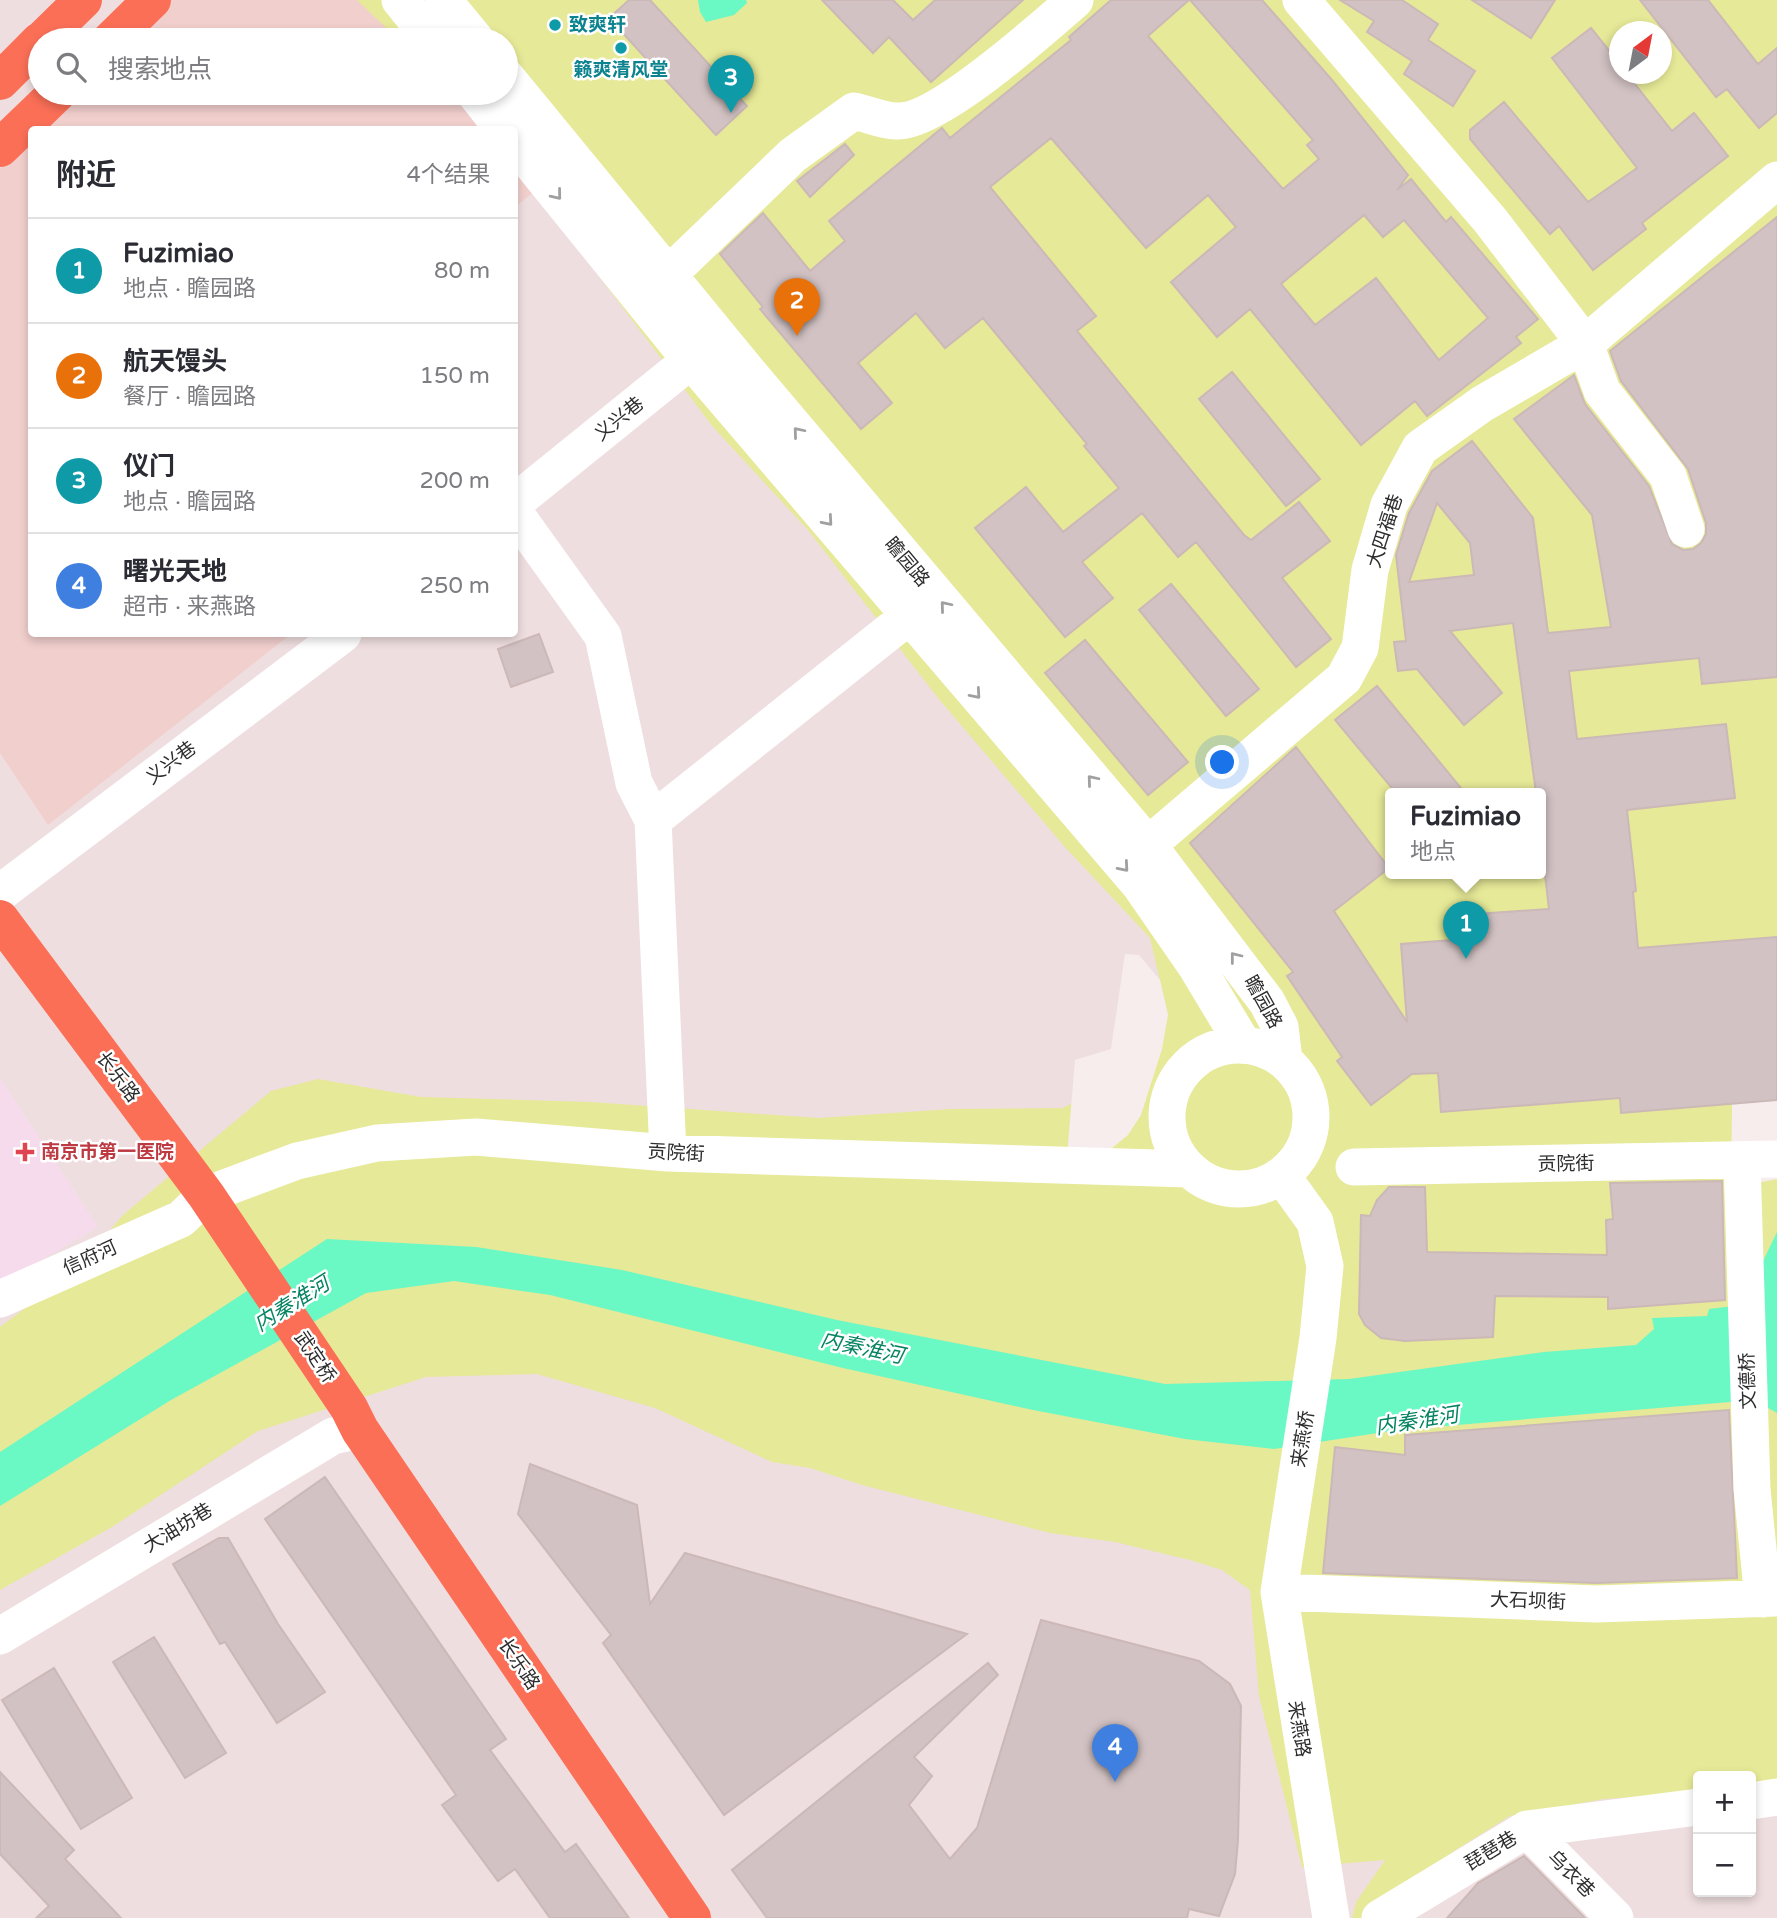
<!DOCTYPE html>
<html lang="zh">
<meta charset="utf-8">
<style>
body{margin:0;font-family:"Varela Round","Noto Sans SC",sans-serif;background:#f7f7f7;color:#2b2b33}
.controls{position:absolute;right:21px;bottom:21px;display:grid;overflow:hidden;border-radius:7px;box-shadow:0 4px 10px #0003}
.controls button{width:63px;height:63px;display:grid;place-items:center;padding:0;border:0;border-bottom:2px solid #e1e1e2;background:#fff;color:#2b2b33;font:35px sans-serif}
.compass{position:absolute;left:1609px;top:21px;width:63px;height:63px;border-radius:50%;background:#fff;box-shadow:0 4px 10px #0003;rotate:32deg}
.you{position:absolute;left:1223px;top:763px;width:24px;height:24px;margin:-18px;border:5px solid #fff;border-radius:50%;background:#1a73e8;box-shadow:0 0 0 10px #1a73e833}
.badge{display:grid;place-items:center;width:46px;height:46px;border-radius:50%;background:#327a8f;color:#fff;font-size:23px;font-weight:700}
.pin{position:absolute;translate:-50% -58px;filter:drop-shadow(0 2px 4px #0008)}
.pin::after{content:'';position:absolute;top:37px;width:24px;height:21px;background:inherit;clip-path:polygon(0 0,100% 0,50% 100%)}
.popup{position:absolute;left:1385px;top:788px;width:161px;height:91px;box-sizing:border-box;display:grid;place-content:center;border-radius:7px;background:#fff;filter:drop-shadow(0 2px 5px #0005);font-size:23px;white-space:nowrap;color:#7c7c81}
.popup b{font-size:26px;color:#2b2b33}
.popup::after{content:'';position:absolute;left:50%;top:100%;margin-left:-14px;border:14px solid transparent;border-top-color:#fff}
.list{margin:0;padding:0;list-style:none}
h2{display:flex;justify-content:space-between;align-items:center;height:91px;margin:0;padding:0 28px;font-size:30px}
h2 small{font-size:23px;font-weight:400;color:#7c7c81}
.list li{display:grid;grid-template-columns:46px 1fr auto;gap:21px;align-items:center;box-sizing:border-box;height:105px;padding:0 28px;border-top:2px solid #e1e1e2}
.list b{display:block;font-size:26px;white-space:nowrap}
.list p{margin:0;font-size:23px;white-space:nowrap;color:#7c7c81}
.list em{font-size:23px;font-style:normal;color:#7c7c81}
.icon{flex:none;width:38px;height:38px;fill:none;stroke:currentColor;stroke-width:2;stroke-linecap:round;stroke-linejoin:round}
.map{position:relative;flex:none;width:1777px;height:1918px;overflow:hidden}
.search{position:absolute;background:#fff;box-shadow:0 4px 10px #0003;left:28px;top:28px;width:490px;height:77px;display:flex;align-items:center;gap:18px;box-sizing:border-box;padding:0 24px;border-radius:38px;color:#7c7c81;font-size:26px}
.panel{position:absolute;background:#fff;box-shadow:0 4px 10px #0003;left:28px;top:126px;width:490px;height:511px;border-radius:7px}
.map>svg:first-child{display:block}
</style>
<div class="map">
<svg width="1777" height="1918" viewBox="0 0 1777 1918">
<rect width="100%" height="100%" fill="#efdedf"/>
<path fill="#f1cfcd" d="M165,0H374L408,40H126Z
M75,93H453L484,129L39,130Z
M31,137L32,634H291L48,825L0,753V169Z
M514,166L535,191L515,207H514Z"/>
<path fill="#f6dbed" d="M0,1078L98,1227L0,1284Z"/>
<path fill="#e6e997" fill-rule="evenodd" d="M357,0H1777V1785L1751,1788V1776H1698V1792L1604,1799L1510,1816L1451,1853L1388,1918H1352L1356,1902L1385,1860L1302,1867L1259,1696L1250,1590L1222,1570L1190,1560L1115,1542L1050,1533L862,1485L810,1468L772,1462L655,1408L537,1374L426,1377L258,1431L112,1527L0,1590V1327L77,1269L123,1215L271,1091L318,1079L421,1097L591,1102L819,1118L951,1109L1062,1108L1151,1069L1168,1015L1150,938L1064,846L938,698L808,530L713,427L474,111L455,93H506V40H399ZM1620,32H1662V74H1620ZM1391,793H1541V873H1391Z"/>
<path fill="#f7eded" d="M1125,954L1139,955L1160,980L1168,1015L1162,1049L1141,1115L1128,1135L1112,1148L1086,1157L1067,1156L1075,1060L1111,1049Z
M1777,1100V1179L1731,1188L1732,1104Z"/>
<path fill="#6af8c5" d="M698,0H746L747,3L734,15L706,22L700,12Z
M1777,1232V1413L1754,1400L1397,1430L1274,1449L1185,1439L1033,1410L843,1368L550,1295L454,1281L366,1293L171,1400L0,1506V1452L327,1239L476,1247L622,1270L837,1320L1165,1384L1349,1379L1544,1352L1636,1345L1654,1329L1652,1318L1707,1316L1709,1309L1742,1305Z"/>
<path fill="#d2c2c3" stroke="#cbb8b7" stroke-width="2" fill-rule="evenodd" d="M629,0H650L747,106L716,135L609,18Z
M822,0H893L913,20L935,0H1023L931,82L889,37L873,53Z
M1111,0H1189L1148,36L1283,189L1319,159L1307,145L1313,140L1190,0H1262L1332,80L1408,175L1397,190L1411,179L1446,222L1451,217L1538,319L1516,337L1521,343L1427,416L1415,401L1361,445L1250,309L1217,337L1171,282L1236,227L1208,195L1146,248L1051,138L990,187L1096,316L1077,331L1244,535L1251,540L1299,502L1330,541L1282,578L1331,639L1296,667L1196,542L1178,557L1142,513L1082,562L1113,598L1065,637L975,528L1026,487L1063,532L1119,488L1084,446L1087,444L983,318L945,348L916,313L858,363L892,403L861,429L760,309L763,307L720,254L763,213L810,271L845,241L829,221L942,128L950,138L1071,40L1069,37ZM1364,215L1383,237L1404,220L1488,318L1439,360L1376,278L1315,325L1281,284Z
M1340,0H1402L1438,24L1428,40L1475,71L1453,106L1404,74L1412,61L1367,32L1374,21Z
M1472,0H1555L1531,38Z
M1640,0H1708L1758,64L1777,48V113L1759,128L1727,89L1716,97Z
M1591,28L1620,64V74H1627L1672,131L1694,113L1728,156L1642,223L1646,229L1593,270L1559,226L1550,234L1470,139V130L1504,102L1588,202L1637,168L1552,58Z
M845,144L854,155L810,197L797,181Z
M1777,217V677L1702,684L1699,658L1569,671L1577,739L1726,724L1735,798L1627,810L1636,891L1633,892L1638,948L1777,937V1100L1621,1113L1620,1098L1441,1112L1438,1073L1412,1074L1371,1105L1337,1061L1342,1057L1287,976L1293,972L1190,843L1296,747L1389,868L1334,911L1407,1022L1401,944L1465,939L1463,915L1549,909L1541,841V793H1536L1513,623L1450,631L1502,693L1464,725L1417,669L1398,671L1394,642L1406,641L1396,555L1409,513L1432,471L1472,441L1533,518L1548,633L1611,627L1592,515L1514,419L1574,375L1585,404L1649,486L1672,544L1683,550L1693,549L1701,543L1706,534V523L1688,469L1621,381L1610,351ZM1437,503L1470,543L1474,575L1409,582Z
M1232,372L1320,479L1286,506L1199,399Z
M1171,584L1259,689L1226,716L1139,610Z
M539,634L553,672L511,687L498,649Z
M1085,640L1188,762L1148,795L1045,673Z
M1377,686L1465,793H1396L1335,720Z
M1722,1181L1725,1300L1608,1309V1297L1495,1296L1493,1337L1405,1341L1381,1338L1365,1325L1359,1314L1361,1215L1370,1216L1377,1200L1389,1187H1425L1427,1252L1607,1255L1606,1220L1613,1219L1610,1183Z
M1729,1410L1737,1578L1596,1583L1323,1573L1335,1447L1405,1455V1435Z
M530,1464L637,1505L650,1604L685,1553L967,1634L724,1815L603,1643L611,1635L518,1514Z
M325,1477L506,1739L490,1750L565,1852L576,1844L629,1918H550L515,1869L498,1881L442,1805L456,1795L265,1519Z
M219,1538H228L278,1624L325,1692L277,1723L225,1642L220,1644L173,1564Z
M1041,1620L1199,1661L1230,1684L1241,1706L1238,1840L1235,1874L1219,1916L1189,1909L1187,1918H767L732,1870L988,1663L998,1675L914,1757L932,1776L909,1805L950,1859L977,1828Z
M154,1637L226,1753L185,1778L113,1662Z
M54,1668L132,1798L81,1829L2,1700Z
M0,1772L74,1850L65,1859L121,1918H36L49,1906L0,1854Z
M1524,1856L1585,1918H1447L1478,1883Z"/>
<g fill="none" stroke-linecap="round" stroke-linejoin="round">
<path stroke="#fff" stroke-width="37" d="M400,0L432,40
M443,0L476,40
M1301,0L1490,220L1585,344L1602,391L1668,476L1686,529
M506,77L744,367L1148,845L1267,1002L1280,1027L1284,1060
M475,93L504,130
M514,142L684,352L1140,885L1196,966L1243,1044
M668,275L793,155L854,111C868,114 883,121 897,121C937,123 1043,28 1075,0
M514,503L691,360
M514,512L603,636L634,783L653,820L668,1153
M653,820L909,616
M1148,845L1344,678L1360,648L1370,570L1389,505L1420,448L1482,404L1585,344L1777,180
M0,893L343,634
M1167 1117a72 72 0 1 1 144 0a72 72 0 1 1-144 0Z
M1742,1161L1752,1489L1763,1599
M1354,1167L1777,1159
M1282,1176L1315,1222L1325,1266L1318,1338L1279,1592L1331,1918
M0,1299L181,1219L206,1195L297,1161L377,1143L476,1137L668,1153L1189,1169
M1279,1592L1596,1604L1777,1598
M0,1636L333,1436L360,1430
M1751,1801L1777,1797
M1527,1829L1615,1918
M1380,1918L1527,1829L1698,1807"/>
<path stroke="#fb6f57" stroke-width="38" d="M42,40L83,0
M111,40L152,0
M0,81L40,41
M0,148L57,93
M0,919L206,1195L349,1408L360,1430L692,1918"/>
</g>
<defs><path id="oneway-chevron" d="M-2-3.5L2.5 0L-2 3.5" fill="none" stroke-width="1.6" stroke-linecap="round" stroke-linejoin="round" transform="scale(1.75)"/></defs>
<g stroke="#a0a0a0">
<use href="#oneway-chevron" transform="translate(557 195) rotate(51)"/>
<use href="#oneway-chevron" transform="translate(798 432) rotate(-130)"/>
<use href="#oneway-chevron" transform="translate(828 521) rotate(49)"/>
<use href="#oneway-chevron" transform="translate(945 606) rotate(-130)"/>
<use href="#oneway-chevron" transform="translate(976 694) rotate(49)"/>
<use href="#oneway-chevron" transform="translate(1092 780) rotate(-130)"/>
<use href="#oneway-chevron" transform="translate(1124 867) rotate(49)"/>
<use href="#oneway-chevron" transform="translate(1235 957) rotate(-128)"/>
</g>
<g fill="#0f9aa8" stroke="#fff" stroke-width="2.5">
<circle cx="555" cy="25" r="7"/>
<circle cx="621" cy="48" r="7"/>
</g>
<path fill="#e0444e" stroke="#fff" stroke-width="2.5" d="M21.5 1141.5h7v7h7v7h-7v7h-7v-7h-7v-7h7z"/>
<g text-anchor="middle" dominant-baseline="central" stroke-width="5" stroke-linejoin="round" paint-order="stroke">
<g font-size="19" font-weight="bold" fill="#0d838f" stroke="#fff" text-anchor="start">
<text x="569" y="25">致爽轩</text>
<text x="621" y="70" text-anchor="middle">籁爽清风堂</text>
</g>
<g font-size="19" fill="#2d2d2d" stroke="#fff">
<text transform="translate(619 419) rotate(-39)">义兴巷</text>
<text transform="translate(1385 531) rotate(-72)">大四福巷</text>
<text transform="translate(907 562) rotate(50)">瞻园路</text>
<text transform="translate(171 763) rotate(-37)">义兴巷</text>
<text transform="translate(1263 1002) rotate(61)">瞻园路</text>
<text transform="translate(118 1077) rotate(53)">长乐路</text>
<text transform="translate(676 1153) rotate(3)">贡院街</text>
<text transform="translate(1566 1164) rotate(-1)">贡院街</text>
<text transform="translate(90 1258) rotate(-24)">信府河</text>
<text transform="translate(315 1357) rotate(56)">武定桥</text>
<text transform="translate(1748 1381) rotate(-92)">文德桥</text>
<text transform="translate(1303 1439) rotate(-81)">来燕桥</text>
<text transform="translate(178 1528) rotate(-31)">大油坊巷</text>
<text transform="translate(1528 1601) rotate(2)">大石坝街</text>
<text transform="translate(519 1664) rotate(56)">长乐路</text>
<text transform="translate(1299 1729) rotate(81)">来燕路</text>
<text transform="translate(1491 1851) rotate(-31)">琵琶巷</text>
<text transform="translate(1571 1874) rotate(45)">乌衣巷</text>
</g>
<g font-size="19" font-weight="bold" fill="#be3a42" stroke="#fff" text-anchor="start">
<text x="41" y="1152">南京市第一医院</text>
</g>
<g font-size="21" font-style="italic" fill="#068461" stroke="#fff">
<text transform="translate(292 1304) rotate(-32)">内秦淮河</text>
<text transform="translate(862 1348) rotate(12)">内秦淮河</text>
<text transform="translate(1417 1421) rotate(-9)">内秦淮河</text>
</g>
</g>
</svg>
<div class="controls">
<button>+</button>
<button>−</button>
</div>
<svg class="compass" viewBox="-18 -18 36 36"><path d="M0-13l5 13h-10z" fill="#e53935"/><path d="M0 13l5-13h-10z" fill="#7c7c81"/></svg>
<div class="you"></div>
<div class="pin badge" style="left:1466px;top:959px;background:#0f9aa8">1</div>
<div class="popup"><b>Fuzimiao</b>地点</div>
<div class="pin badge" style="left:797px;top:336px;background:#e8710a">2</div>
<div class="pin badge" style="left:731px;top:113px;background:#0f9aa8">3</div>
<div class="pin badge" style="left:1115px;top:1782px;background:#3f7fe0">4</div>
<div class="search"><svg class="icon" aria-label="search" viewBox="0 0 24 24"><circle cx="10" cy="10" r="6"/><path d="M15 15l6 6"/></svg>搜索地点</div>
<section class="panel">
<h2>附近<small>4个结果</small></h2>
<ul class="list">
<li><span class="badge" style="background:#0f9aa8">1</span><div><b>Fuzimiao</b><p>地点 · 瞻园路</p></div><em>80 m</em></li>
<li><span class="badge" style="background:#e8710a">2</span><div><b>航天馒头</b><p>餐厅 · 瞻园路</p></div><em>150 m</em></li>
<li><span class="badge" style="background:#0f9aa8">3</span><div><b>仪门</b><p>地点 · 瞻园路</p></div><em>200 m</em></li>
<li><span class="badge" style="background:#3f7fe0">4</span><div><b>曙光天地</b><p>超市 · 来燕路</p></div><em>250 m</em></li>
</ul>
</section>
</div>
